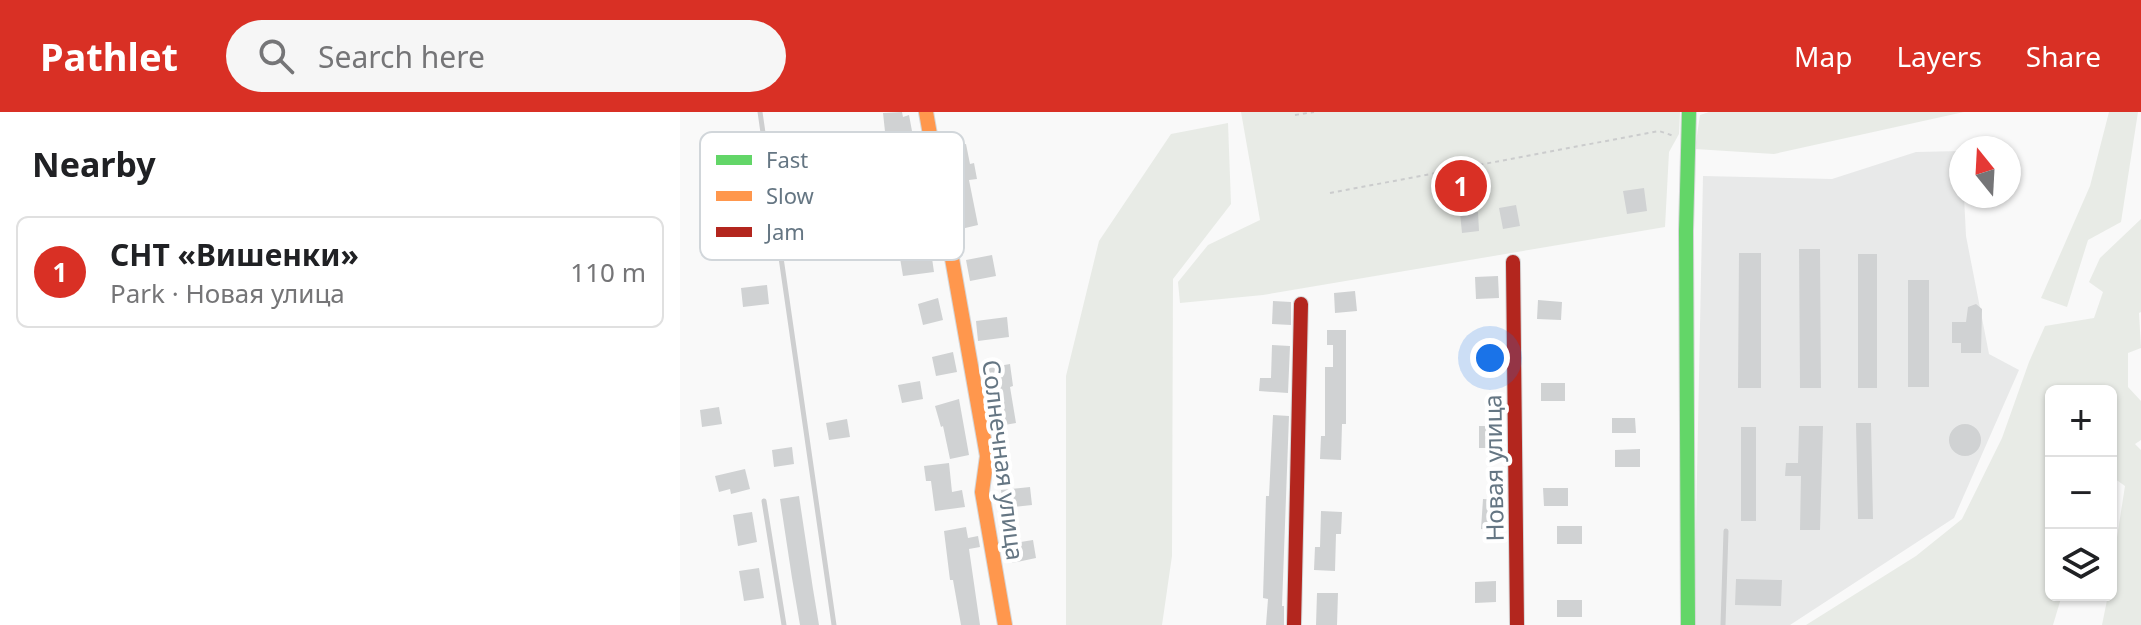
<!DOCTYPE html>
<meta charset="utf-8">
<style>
body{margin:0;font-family:"Noto Sans",sans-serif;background:#f6f6f6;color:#202124}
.controls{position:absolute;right:24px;bottom:24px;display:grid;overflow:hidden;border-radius:12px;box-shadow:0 2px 6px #0004}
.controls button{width:72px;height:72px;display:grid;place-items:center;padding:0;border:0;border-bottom:2px solid #e0e0e0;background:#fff;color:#202124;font:40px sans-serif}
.compass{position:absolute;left:1269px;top:24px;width:72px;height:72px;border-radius:50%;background:#fff;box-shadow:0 2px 6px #0004;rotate:342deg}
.you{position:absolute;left:810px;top:246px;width:28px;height:28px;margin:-20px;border:6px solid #fff;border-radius:50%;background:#1a73e8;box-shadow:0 0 0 12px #1a73e833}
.badge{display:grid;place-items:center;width:52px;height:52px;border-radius:50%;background:#d93025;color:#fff;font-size:26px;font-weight:700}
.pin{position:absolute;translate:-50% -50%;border:4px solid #fff;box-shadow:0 2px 8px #0006}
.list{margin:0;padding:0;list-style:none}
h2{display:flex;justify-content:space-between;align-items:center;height:104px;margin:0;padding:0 32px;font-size:34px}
h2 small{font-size:26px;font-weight:400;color:#757577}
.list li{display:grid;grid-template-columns:52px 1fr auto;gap:24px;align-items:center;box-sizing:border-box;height:112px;margin:0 16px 16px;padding:0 16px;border:2px solid #e0e0e0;border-radius:12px}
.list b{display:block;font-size:30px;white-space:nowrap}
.list p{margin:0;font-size:26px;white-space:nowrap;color:#757577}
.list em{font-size:26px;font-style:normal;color:#757577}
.icon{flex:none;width:44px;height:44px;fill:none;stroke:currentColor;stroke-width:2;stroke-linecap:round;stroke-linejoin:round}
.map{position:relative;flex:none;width:1461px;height:513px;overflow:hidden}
header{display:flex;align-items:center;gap:48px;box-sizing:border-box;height:112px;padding:0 40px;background:#d93025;color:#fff}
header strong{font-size:38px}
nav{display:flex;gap:44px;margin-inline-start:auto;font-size:28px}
.search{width:560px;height:72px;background:#f6f6f6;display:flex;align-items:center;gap:20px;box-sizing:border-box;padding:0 28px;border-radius:44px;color:#757577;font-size:30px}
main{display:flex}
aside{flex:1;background:#fff}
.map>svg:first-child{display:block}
</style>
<header>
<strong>Pathlet</strong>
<div class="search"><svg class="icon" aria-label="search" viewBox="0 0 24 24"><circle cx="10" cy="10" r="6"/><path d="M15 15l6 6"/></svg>Search here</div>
<nav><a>Map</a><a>Layers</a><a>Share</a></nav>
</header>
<main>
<aside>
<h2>Nearby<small></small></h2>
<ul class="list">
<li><span class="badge">1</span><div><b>СНТ «Вишенки»</b><p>Park · Новая улица</p></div><em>110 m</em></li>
</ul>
</aside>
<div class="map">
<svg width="1461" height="513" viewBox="0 0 1461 513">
<rect width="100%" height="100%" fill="#f9f9f9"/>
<path fill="#e8e9e9" d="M1281,39V84H1284L1286,124L1309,242L1339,258L1274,406L1110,513H1014L1023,64L1152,67L1236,40Z"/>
<path fill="#e8ebe6" d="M561,0H1000L999,22L989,40L985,115L583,183L500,191L498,170L528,133L580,108Z
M1029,0H1284L1094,42L1015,37L1020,3Z
M1429,0H1458L1441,110L1408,128L1387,195L1361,186L1410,74Z
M548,11L551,92L493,167L492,444L482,513H386V264L419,129L491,22Z
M1461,107V200L1459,201L1461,236L1448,241V275L1461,289V328L1455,332L1461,338V513H1422L1428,483H1431V464L1445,374L1431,364V279H1371V483H1382L1373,513H1126L1236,444L1282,407L1322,326L1349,250L1365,214L1414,206L1423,180L1409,170L1420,146Z"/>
<path fill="#d0d2d3" d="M222,0L223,5L229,3L232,19L228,20L235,56L239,55L254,160L223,164L217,128L223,127L221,115L225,114L223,98L216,99L214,84L219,83L214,50L197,54L194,40L207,38L203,1Z
M286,32L290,52L294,51L297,67L289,68L298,113L281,117L269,35Z
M964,76L967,99L947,102L943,79Z
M836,93L840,114L823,117L819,96Z
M798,100L799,119L782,121L780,101Z
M1119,137H1140L1141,276H1120Z
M1059,141H1081V276H1058Z
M1178,142H1197V276H1178Z
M312,143L316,164L290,169L286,148Z
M818,164L819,186L796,187L795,165Z
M1228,168H1249V275H1228Z
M87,173L89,192L63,195L61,176Z
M675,179L677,199L655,201L654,181Z
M258,186L263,208L243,213L238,192Z
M858,188L882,190L881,208L857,207Z
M593,189L611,190V213L592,212Z
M1296,192L1302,197L1301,241H1281V231H1272V210H1286L1288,195Z
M327,205L329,225L298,229L296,209Z
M647,218H666V312H662L661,348L640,347L641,324H645V255H653V233H647Z
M592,233L610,234L608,281L579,279L580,266H591Z
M273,240L277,260L256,264L252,245Z
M330,252L333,274L330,275L336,311L313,315L302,257Z
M240,269L243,287L222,291L218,273Z
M861,271H885V289H861Z
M279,287L289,343L270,347L263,314L261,315L255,294Z
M39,295L42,312L22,315L20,298Z
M808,302L820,303L821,336H799V314H808Z
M593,303L609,304L602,494H604V513H586L588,487L583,486L586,384H589Z
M932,306H955L956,321H932Z
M167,307L170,325L149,328L146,311Z
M1176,311H1191L1193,407H1178Z
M1269 328a16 16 0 1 1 32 0a16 16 0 1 1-32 0Z
M1119,314H1143L1140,418H1120L1121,364H1105L1106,351H1118Z
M1061,315H1076V409H1061Z
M112,335L114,352L94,355L92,338Z
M960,337V355H935V338Z
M269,351L272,380L282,378L285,395L255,399L251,369H246L244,354Z
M65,357L70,377L51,382L50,377L39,380L35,364Z
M350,375L352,393L323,396L321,378Z
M863,376H888V394H864Z
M119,384L133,477L139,513H120L112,466L100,387Z
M803,387L825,388L822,419L801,417Z
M641,399L662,400L661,422H656L655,459L634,458L635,435H640Z
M72,400L77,430L58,434L53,403Z
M877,414H902V432H877Z
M286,415L288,426L298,424L300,435L289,437L300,513H281L273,468H270L264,419Z
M353,428L356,446L332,451L329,432Z
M79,456L84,486L64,489L59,459Z
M1056,467L1102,468L1101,494L1055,493Z
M816,469V490L795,491V470Z
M637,481H658L657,513H636Z
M877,488H902V505H877Z"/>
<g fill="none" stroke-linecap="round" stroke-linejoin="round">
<g stroke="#d5d6d7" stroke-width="16">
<path id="fast" d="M1008,513L1006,119L1009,0"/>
</g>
<g stroke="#d5d6d7" stroke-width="16">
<path id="slow" d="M246,0L307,344L302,380L325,513"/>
</g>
<g stroke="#d5d6d7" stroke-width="16">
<path id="jam" d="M833,150L837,513
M614,513L621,192"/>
</g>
<path stroke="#cbcccd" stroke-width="2" stroke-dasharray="4 4" stroke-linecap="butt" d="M615,3L634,0
M650,81L979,19L994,24"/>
<path stroke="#cecfd0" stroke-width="5" d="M80,0L154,513
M84,389L104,513
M1043,513L1046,419"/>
<use href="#fast" stroke="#63d668" stroke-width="14"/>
<use href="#slow" stroke="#ff974d" stroke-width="14"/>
<use href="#jam" stroke="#b3261e" stroke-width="14"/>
</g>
<g text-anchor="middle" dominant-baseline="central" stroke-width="8" stroke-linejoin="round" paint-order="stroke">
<g font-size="24" fill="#657683" stroke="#fff">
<text transform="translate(324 348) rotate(83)">Солнечная улица</text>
<text transform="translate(813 356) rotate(-91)">Новая улица</text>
</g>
</g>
<rect x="20" y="20" width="264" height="128" rx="12" fill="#fff" stroke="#d1d6da" stroke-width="2"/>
<rect x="36" y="43" width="36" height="10" fill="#63d668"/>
<rect x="36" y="79" width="36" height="10" fill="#ff974d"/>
<rect x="36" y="115" width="36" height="10" fill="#b3261e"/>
<g font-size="22" fill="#657683">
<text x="86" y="56">Fast</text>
<text x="86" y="92">Slow</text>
<text x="86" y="128">Jam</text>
</g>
</svg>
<div class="controls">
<button>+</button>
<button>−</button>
<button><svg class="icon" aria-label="layers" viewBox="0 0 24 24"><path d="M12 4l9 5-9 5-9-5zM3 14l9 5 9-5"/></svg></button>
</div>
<svg class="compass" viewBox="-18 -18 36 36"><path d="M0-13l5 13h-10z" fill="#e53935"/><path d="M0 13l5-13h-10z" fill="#757577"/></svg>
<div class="you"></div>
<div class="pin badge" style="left:781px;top:74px">1</div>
</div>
</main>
